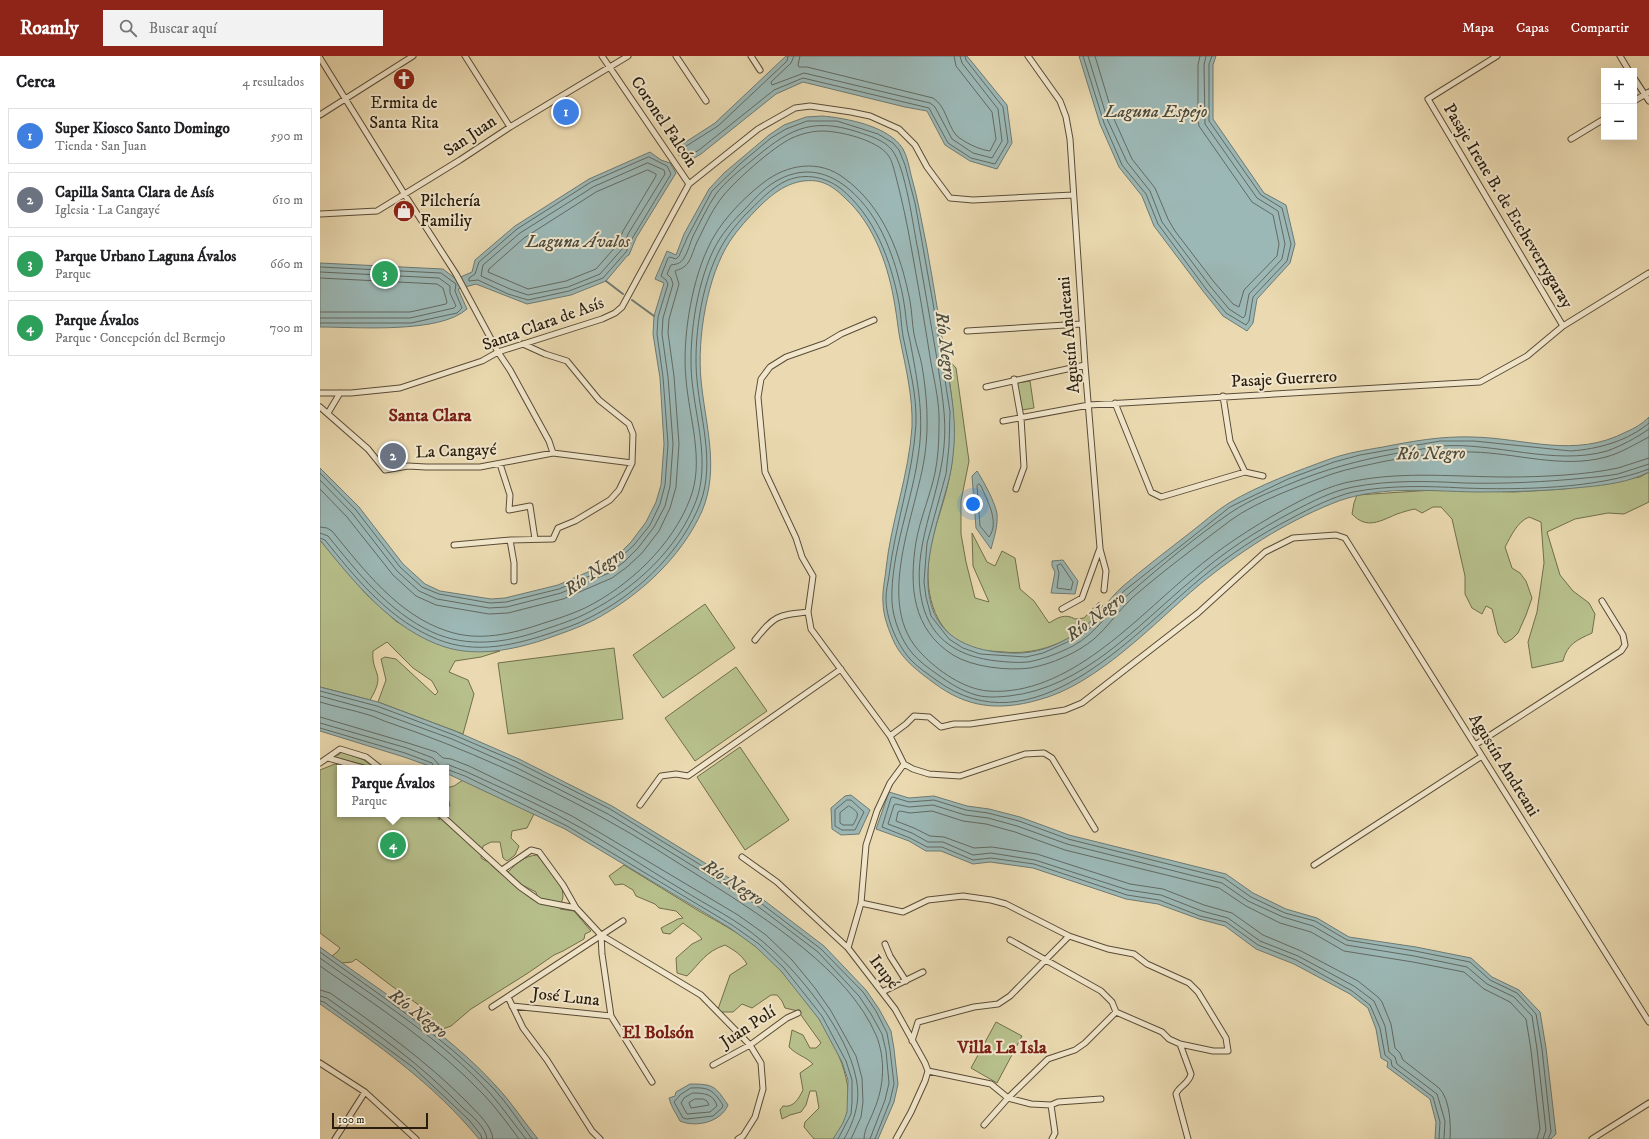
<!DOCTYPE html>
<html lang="es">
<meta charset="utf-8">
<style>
body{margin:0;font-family:"IM FELL DW Pica",serif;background:#f2f2f2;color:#202124}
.controls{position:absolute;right:12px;top:12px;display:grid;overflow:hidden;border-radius:0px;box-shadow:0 4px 16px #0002}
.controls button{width:36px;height:36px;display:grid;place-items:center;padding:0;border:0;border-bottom:1px solid #e0e0e0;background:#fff;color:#202124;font:20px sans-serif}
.scale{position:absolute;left:12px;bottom:10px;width:96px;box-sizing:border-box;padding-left:4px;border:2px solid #281d0e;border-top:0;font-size:11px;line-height:14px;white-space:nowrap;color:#281d0e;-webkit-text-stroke:3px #f2e7cc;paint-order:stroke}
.you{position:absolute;left:653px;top:448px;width:14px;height:14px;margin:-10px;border:3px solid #fff;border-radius:50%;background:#1a73e8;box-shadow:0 0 0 6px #1a73e833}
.badge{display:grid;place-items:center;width:26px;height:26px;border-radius:50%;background:#8f2418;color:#fff;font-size:13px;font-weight:700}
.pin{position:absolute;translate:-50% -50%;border:2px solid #fff;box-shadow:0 1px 4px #0006}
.popup{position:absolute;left:17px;top:709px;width:112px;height:52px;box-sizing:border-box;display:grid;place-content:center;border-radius:0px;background:#fff;filter:drop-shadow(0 1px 3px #0005);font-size:13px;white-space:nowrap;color:#757577}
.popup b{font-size:15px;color:#202124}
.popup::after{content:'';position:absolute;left:50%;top:100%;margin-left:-8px;border:8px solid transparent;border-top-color:#fff}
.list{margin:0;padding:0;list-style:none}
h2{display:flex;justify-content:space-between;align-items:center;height:52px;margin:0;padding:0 16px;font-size:17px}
h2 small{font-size:13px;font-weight:400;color:#757577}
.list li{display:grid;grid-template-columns:26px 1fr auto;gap:12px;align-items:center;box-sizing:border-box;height:56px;margin:0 8px 8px;padding:0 8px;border:1px solid #e0e0e0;border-radius:0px}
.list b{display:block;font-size:15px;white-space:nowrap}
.list p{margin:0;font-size:13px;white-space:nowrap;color:#757577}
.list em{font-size:13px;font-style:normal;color:#757577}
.icon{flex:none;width:22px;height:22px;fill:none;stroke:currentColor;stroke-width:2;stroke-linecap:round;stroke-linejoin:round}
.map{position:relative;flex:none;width:1329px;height:1083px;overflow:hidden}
header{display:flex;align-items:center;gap:24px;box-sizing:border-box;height:56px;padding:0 20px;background:#8f2418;color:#fff}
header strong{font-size:19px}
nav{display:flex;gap:22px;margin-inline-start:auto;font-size:14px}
.search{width:280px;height:36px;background:#f2f2f2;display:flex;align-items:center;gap:10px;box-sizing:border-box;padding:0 14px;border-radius:0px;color:#757577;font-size:15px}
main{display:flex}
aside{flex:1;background:#fff}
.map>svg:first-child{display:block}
</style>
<header>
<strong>Roamly</strong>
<div class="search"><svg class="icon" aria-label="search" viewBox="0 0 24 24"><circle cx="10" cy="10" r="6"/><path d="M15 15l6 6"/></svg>Buscar aquí</div>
<nav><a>Mapa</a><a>Capas</a><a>Compartir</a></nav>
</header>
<main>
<aside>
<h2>Cerca<small>4 resultados</small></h2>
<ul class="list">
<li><span class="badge" style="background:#3f7fe0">1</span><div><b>Super Kiosco Santo Domingo</b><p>Tienda · San Juan</p></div><em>590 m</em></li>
<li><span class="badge" style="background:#6b7280">2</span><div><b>Capilla Santa Clara de Asís</b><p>Iglesia · La Cangayé</p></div><em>610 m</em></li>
<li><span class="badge" style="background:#2e9e5b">3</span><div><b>Parque Urbano Laguna Ávalos</b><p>Parque</p></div><em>660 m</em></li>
<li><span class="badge" style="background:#2e9e5b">4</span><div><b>Parque Ávalos</b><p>Parque · Concepción del Bermejo</p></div><em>700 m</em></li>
</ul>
</aside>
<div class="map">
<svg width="1329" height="1083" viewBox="0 0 1329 1083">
<rect width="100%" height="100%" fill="#ebdab1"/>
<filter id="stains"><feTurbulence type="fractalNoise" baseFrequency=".005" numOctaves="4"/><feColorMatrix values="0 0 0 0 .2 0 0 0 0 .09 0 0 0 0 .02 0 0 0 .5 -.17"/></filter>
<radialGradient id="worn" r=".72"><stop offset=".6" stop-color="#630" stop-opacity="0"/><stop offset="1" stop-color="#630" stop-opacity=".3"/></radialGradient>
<path fill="#b7c08c" stroke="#706e4d" d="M626,301L636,312L649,405L641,445V478L646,506L655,542L669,546L653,510L652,477L667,506L675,510L682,495L695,502L700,533L714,545L729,567C737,562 745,557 755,563L764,562L779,546L783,550C777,557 772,565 765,571C743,589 713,599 684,596C671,595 657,595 645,589C607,570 603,522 612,485C617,463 626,441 630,418C638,376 632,343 626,301Z
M710,325L714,352L702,354L697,327Z
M1329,416V446L1304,458L1288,457L1255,463L1227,476L1240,519L1253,535L1269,547L1275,558L1272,577C1257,584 1247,588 1243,605L1212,612L1208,586L1217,556L1224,507L1221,466L1209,461C1197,466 1191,480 1185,491L1192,512L1200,517L1206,525L1212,542L1206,559L1198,577L1192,583L1185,587L1178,578L1172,553L1166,550L1162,558L1152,552L1145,538V520L1132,463L1121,451H1113L1102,457L1095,453C1089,454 1083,456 1077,458C1060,465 1047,474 1032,458L1034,447L1037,439L1113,434L1195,436L1244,433L1320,421Z
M0,484L47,539L77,566L141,594L180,595L161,601L135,605L129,616L148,624L154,638L143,678L58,646L66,624L61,603L65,601L76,603L115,639L118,636L112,625L93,612L67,586L53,595C51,619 67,616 50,644L0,631Z
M385,548L415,592L343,642L313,599Z
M294,592L303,663L188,678L178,607Z
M416,611L447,655L375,705L345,662Z
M420,691L469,764L425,794L377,721Z
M22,696L44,704L55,712L15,701Z
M15,708L30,712H20V758H116L119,764L121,760L120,758H126V750H130L126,732L134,730L143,724L214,758L207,772L192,775L191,782L199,790L195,799L187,805L183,802L180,786H171L163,790L161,802L166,805H169L172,810L209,841L218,847L216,836L194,825L188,816C197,807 204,800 217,799L242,829L243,841L240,853L254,855L271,875L265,878L264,883L243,895L234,899L208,917L151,953L131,970L120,974L104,958V953L92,944L84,941L81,937L36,903L32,906L22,907L12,900L17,896L20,892L0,877V714Z
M304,809C329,824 354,840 379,855C398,866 418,876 435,890C477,924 564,1030 513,1083H494L484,1071L485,1066L499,1052L496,1035H490L486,1049L481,1056L470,1059L462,1063L460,1054L463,1050C474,1052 479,1042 483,1034L480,1017L493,1008C485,1000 478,1000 469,991L472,974L483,979L490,992H496L501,987L478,955L465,952L462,945L457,939H451L432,952L422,948L413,956H397L410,919L427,908C421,898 415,895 405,889C385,896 381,906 367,920L357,917L356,902L372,888L382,883C376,875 370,873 363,867L350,878L343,877L341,872L358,863L363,862L356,855L339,852L335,848L316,840L313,834L303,828L295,829L289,820Z
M676,966L702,980L677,1027L651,1012Z"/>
<path fill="#9cb8b6" stroke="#6e7a73" d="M466,0H647L687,49L692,87L677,113L650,105L625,89L607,55L585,51L483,26L456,38L381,98L369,105L359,100L358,91L395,67Z
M759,0H896L893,9V63L944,137L966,149L975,188L970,207L937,243L933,267L927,275L903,260L883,235L834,170L822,140L799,111L780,68Z
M502,60C526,62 569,70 583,93C587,100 589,110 591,119C598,143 602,168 607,192C614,231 620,269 626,307C631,335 636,361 634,389C633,400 632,412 629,423C619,463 597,516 614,557C629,591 669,598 702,597C723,596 748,585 764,571C778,560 788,544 802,531C824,512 848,494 871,476C884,466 896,455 909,447C939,429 977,415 1010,403C1027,397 1045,394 1063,391C1093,385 1122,380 1152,381C1206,382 1254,403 1306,376C1315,372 1322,368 1329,361V416C1309,426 1287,429 1265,431C1228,435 1191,436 1154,436C1108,435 1055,429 1011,448C964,467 919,496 879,529C834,567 777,629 718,644C679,655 647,652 614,627C599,616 584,605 575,588C569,575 563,560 563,546C562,535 565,524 566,513C571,465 589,419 592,371C593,341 586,313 580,283C578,273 577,261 575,250C569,212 555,169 525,142C517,134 508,127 497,125C473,122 455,135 439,151C428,162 418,173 410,185C387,220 377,282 381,324C385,367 400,413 382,455C361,502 319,540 274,564C258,572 240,578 223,584C192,594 157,601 125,591C72,574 34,526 0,484V412L39,451L83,508L105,528L120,535L171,543L185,542L238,529L284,509L298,499L311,486L326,466L336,446L341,429L344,388L340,322L333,278L334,260L344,227L335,223L347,195L356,199L364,178L389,133L404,117L449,79L464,69L486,61Z
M330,96L341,104L350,107L356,117L316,182L309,199L307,200L286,225L251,239L207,248L156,228L138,233L147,253C119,278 37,271 0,271V207L123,213L136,223L152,216L155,204L195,170L269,123Z
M657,415C663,424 676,448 677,458C678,470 674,482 671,493L656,472L652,420Z
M743,504L758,525L755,538L731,537L735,516L732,510V505Z
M0,631L58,646L135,675L199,703L292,750L437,839L504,890L546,934L559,953L571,975L574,993L578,1028L574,1046L558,1083H513L523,1067L527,1056L528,1024L522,1006L499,963L461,915L436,891L410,872L245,773L126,717V712H115L84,701L0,675Z
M569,736L589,742L614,740L647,750L669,753L700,761L749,779L906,818L933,837L966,853L997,862L1029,881L1096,891L1151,902L1172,921L1199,934L1220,956L1226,992L1236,1078L1231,1083H1115L1116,1066L1110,1043L1067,1011L1068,1006L1061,1002L1056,973L1048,952L1030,938L974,908L936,893L905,870L879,863L838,848L806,843L713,812L670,806L653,808L621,795H606L589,785L556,773Z
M531,739L550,754L539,778L521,779L512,773L511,752L525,740Z
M0,891C60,935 126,975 176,1030C192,1047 204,1066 218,1083H159C114,1028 57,988 0,948Z
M370,1028C394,1028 395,1030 408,1049C401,1066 376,1072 360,1065C356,1057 351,1051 349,1042L355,1040L356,1036Z"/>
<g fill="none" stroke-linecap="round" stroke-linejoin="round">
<path stroke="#626a62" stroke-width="1" d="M468,0L467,5L398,70L363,92V97L369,100L379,94L454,34L483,22L609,52L628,87L651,102L675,108L688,86L683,51L646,4L645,0
M474,0L471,7L451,26L452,29L484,17L610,47L615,51L632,83L653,97L672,102L682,85L678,53L642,7L640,0
M480,0L478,9L479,11H487L613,42C626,50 627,68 636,79C643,86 660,94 670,95L676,83L672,56L636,10L634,0
M763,0L784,67L802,109L826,138L838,168L886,233L906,257L926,269L929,265L933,241L967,205L971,188L962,152L941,139L889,65V8L892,0
M768,0L788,65L807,106L830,135L842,166L890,230L909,253L923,262L925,260L929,238L962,203L965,188L958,155L937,142L885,68L884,9L886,0
M775,0L794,63L812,103L835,132L848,163L855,175L894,226L913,248L919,251L924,234L957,200L959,188L953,159L932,146L879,70L878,64V9L880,0
M329,101L347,110L351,118L313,181L306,196L283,222L249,235L208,244L188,238L158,224L149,225V222L155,218L159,206L197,173L271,126Z
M328,107L344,114L345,118L308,178L303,192L280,218L248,231L208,239L190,233L161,220L163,209L200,177L273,131Z
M328,114L336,118V120L303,175L298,188L276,213L246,225L208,233L168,216L169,213L204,182L276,136Z
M0,211L121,217L136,228L135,235L142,252L137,257L91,267H0
M0,216L119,222L130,230V237L136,250L134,252L90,262H0
M0,222L117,228L123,232L127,246L126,248L90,256H0
M0,417L36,454L80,511L102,531L119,538L170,547L186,546L239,533L286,513L300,502L314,489L330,469L340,448L345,429L348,388L343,321L337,278L338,261L348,228L346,224L341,220L348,202L350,201L356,203L359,200L368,180L392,135L421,107L451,82L466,73L487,65H517L558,78L573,87L579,94L585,109L595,147L613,247L630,356L629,390L626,418L607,487L604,526L606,541L611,560L629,583L643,592L660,598L706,601L723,597L754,583L769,573L804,535L910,451L968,423L1014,406L1040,399L1120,385H1154L1251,395C1278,393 1308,385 1329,367
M0,424L32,457L77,515L99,535L117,543L169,552L187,551L241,537L289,517L304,506L318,492L334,471L345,450L350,430L353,388L348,321L342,278L343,262L353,228L351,222L347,218L351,209C357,208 360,208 364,202C368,196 370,187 373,180C380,167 387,151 396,138C405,126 419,115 430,106C467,75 489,60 538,76C550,80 564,84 572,94C586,112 593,171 598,194C604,230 611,267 617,303C621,333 627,361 624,390C620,442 590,493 602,546C611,585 640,601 677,605C687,606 698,607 708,606C724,603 739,597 753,590C777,577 790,553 811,536C842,509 877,480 910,457C932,442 958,433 982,423C1019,409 1050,402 1089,395C1100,394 1110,391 1121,390C1175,386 1234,410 1287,395C1301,390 1316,382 1329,373
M659,428L661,430C667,444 680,466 669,481L660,470L657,430Z
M0,433L27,461L73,519L96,540L116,549L169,558L188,557L243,543L292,522L307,511L322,497L339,475L350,452L356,431L359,388L354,320L348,277L349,263L359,228L355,215C360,213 364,212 368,207C372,201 374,192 377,186C384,172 391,156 400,144C411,128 454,90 472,82C481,78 492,75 502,75C520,75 557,84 568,99C572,104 574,114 576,121C582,144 587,167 591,190C598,229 605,268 611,307C615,328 620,349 619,370C619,386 618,402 615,417C610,440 600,463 596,486C589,530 592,573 633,599C652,611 688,615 710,612C732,608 757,597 774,583C788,571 798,555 812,542C843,515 878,489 911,464C937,445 982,429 1012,418C1030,412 1048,409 1066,405C1095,400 1123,395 1152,396C1197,397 1242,413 1286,401C1301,397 1315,388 1329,381
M0,471L7,472L12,475C44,514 78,559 127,575C159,586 192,578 224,567C237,563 252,558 265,552C309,530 352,490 370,443C385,405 369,362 366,323C362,285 371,229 387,194C398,168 421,144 443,127C467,108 499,103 524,122C564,151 581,199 590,245C592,256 592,267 594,278C596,289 600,299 602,310C607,340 609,369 605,398C597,457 552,549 602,598C618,615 644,633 668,635C748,641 816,562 872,516C900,492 931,472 963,454C985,442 1009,429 1034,425C1085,415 1137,421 1188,421C1222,421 1265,419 1298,412C1308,409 1319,405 1329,402
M0,477L8,480C37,516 69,556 112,576C147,592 185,587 220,575C237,569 255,564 271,555C315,532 358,493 376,445C390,407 376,364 372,325C368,286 376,231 393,195C401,178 413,165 426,152C436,141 446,130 460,123C486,110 509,116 530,134C561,161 575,202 583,241C586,256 586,271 590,285C597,322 604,357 599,394C593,444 570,497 572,546C573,563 581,584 592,597C599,605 608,612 617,618C629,627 642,635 656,639C667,642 678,641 689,640C763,632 817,570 872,524C902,497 936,475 972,456C991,446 1012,435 1033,431C1069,424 1107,425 1144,427C1184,428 1225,426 1265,422C1276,421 1287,420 1298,418C1308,415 1319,411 1329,408
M0,482L5,484C34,520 66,560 110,580C149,599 188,591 228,578C242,573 256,569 269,562C314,540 356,501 377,455C397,413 381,368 377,324C373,285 381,230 399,195C406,181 415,170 425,159C438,147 451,131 468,124C486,117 505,121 520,132C555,160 571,205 579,247C581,258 581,269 583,280C589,310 597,338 596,368C593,419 575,469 569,520C568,527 566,534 566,542C566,562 576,587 590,603C597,611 607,617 616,624C713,695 810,581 880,523C909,499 939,479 972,462C991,452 1012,441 1033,436C1069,429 1107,430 1143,432C1199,434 1277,433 1329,413
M741,508L753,526L751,534L737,532L739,517L737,510Z
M0,635L57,650L134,679L197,706L290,753L434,842L501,893L543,936L556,955L567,977L570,994L574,1028L570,1045L555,1083
M0,640L55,655L132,683L195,711L288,758L432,846L498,896L539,940L551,958L562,978L566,995L569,1027L565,1044L550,1083
M0,646C16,651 33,654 49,659C56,661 63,665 70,667C144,692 216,725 285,763C320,782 353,804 387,825C445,862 528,914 556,979C566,1003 564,1031 554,1054C551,1063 544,1073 544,1083
M0,661L88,687L116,696L123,702L131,703L149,710L252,760L418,859L446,879L472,904L495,932L511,955L536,1000L542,1022L543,1046L541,1061L531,1083
M0,667L87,692L113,702L120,710L129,709L147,716C181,732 217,747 250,766C288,786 324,811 361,833C388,850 418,864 442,885C478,915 527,975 536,1022C541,1044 535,1064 524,1083
M0,672L85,697L112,707L114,712
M126,713L145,720L247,770L412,869L439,888L464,912L502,960L526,1005L532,1024V1046L531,1058L518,1083
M527,744H531L544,756L535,774H522L515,770V754Z
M529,750C540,757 539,758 533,769H523L520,767V757Z
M0,896C59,939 122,979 173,1032C188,1048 199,1066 212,1083
M0,902C58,944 122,983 170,1037C183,1052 194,1068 206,1083
M0,910C57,950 117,989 165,1040C177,1053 188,1068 199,1083
M0,934L10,937C59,971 105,1004 147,1046C156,1056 172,1069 173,1083
M0,940L7,942C56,977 101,1008 143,1052C151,1059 166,1071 167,1083
M0,945L4,946L94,1012L149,1064L161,1079L162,1083
M371,1032C389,1031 393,1034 403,1049L402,1052L393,1060L367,1063L363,1062L354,1046L360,1039Z
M373,1037C384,1037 394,1038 397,1050L390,1056L367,1058L361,1047L364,1042Z
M375,1043H383L387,1045L389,1049L371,1052L369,1047Z
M1119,1083L1120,1066L1113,1041L1072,1010L1071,1004L1065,999L1060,972L1050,949L1032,935L976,904L938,889L906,866L880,860L839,844L807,839L714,808L671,802L653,804L622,791H607L590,782L562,771L571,742L573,741L589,746L614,744L646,754L668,757L699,765L748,783L904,822L931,841L965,857L995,865L1027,884L1095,895L1150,906L1170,924L1197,937L1216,958L1222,993L1231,1076L1228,1083
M1124,1083L1125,1065L1117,1038L1077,1008L1075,1001L1069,996L1065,970L1054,945L1034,930L978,900L940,885L908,862L882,855L841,839L808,834L715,804L671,797L653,799L623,786H608L592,777L568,768L574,749L576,748L589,751L613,749L645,759L668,762L697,770L747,788L902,827L928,845L963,861L993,870L1026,889L1094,900L1147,911L1167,928L1194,941L1212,960L1217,993L1226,1074L1223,1083
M1130,1083C1131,1068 1130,1043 1119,1032L1083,1004L1080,997L1075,992L1071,968L1062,946L1058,941L1038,925L981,895L943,879L912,857L884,849L843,833L810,828L717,798L672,791L654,792L624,781L610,780L594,772L576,765L578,756L580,755L590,757L612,755L643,765L666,768L695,776L745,794L899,832L926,850L960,867L991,876L1024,895L1093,906L1144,916L1164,933L1190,946L1206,963L1211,994L1220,1073L1217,1083"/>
<path stroke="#6e7a73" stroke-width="2" d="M286,225L303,238
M312,244L334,260"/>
<g stroke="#594c37" stroke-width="7">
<path id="street" d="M145,0L190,71
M282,0L369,128
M356,0L386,45
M431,0L440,14
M708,0L740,45L746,61L750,83L765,309L780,492L762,542L742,553
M1177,0L1108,43L1243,270
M1300,0L1309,15
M0,2L85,139L136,218L178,296L190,314L229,385L233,397
M1314,22L1329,45
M1314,45L1329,36
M0,59L93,0
M1251,83L1284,63
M0,158L57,155L140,104L190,71L308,0
M647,275L762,268
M694,323L701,362L704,411L696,433
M666,331L765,309
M0,337H31L80,332L162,305L178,296L282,263L295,257L302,251L369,128L438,73L475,52L490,50L531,56L550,60L579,73L595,89L607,111L630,142L653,144L753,139
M903,340L910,385L925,416
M795,347L831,436L841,441L925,416L943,420
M0,351L48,393L65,414L88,410L106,411H160L233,397L312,407
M8,357L20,337
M683,365L769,349L1160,326L1207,300L1243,270L1329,217
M180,408L190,439L189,454L210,450L215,483
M134,489L190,484
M780,493L786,515L784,534
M194,525V507L190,484L233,483L238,472L255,465L290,444L299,434L312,407L313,378L309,368L279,344L247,305L225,298L203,288
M435,584C454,560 457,559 488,556
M570,680L586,668L594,660L609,661L621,671L634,668H650L745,654L762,647L878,557L945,496L973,482L1016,479L1025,482L1329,966
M1155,689L1301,595L1305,589L1303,579L1282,545
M8,702L43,712
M0,707L20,693L46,701L60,712
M584,708L593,713L609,718L640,720L705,698L724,697L732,702L775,773
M320,749L341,720L356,718L368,720L521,613
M120,758L200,831L220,845L256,852L281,879L381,939L430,989L441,1007L443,1033L435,1061L423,1080L418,1083
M422,801L457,826L528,892L575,953L605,1007L608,1015L605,1025L591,1056L576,1083
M994,809L1162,700
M182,814L211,794L219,796L243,829L256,852
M541,847L583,856L608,844L643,840L671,844L686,848L749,880L788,893L814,898L827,908L869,927L878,936L906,982L908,995H893L860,988L849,983L842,976L796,956L792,946L781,935L690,884
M281,879L282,898L291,960L332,1026
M565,888L570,900L586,925
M528,892L541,847L546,789L557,755L570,727L584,708L570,680L491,573L488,556L493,520L482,501L476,482L445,416L438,341L441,323L450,311L466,301L506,287L521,278L554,264
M562,936L603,916
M188,941L203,972L227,1004L272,1075L280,1083
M192,950L291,960
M172,951L303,865
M592,985L598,966L654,951L678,948L690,940L749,880
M860,988L871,1018C869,1028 859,1030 856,1038L868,1083
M0,1007L45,1036L96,1083
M393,1009L430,989L467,962L478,957
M608,1015L671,1028L688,1042L711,1048L731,1049L738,1046L781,1043
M731,1049L735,1077L732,1083
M664,1069L688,1042L728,1003L755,994L765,987L796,956
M15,1083L45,1036
M1272,1083L1329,1047"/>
</g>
<use href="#street" stroke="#f2e7cc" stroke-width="5"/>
</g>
<defs>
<g id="church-disc" transform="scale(1.15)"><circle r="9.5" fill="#8f2418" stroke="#f2e7cc"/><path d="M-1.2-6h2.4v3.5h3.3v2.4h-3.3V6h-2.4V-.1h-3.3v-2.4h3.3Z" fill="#fff"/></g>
<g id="shop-disc" transform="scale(1.15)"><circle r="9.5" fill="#8f2418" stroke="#f2e7cc"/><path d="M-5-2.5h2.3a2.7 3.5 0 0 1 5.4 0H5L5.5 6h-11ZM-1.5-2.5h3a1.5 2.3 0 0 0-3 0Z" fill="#fff"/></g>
</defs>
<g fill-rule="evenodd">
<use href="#church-disc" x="84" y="23"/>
<use href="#shop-disc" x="84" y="155"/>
</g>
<g text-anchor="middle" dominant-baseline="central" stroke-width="4" stroke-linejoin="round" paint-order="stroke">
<g font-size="17" fill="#281d0e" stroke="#f2e7cc">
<text x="84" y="47">Ermita de<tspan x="84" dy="20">Santa Rita</tspan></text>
<text x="100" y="145" text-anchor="start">Pilchería<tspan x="100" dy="20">Familiy</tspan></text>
</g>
<g font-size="17" fill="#281d0e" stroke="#f2e7cc">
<text transform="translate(344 66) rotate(56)">Coronel Falcón</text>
<text transform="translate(150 80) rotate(-34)">San Juan</text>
<text transform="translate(1188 150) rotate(59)">Pasaje Irene B. de Etcheverrygaray</text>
<text transform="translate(223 268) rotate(-20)">Santa Clara de Asís</text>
<text transform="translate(749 279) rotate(-95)">Agustín Andreani</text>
<text transform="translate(964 323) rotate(-3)">Pasaje Guerrero</text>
<text transform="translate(136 395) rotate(-2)">La Cangayé</text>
<text transform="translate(1184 709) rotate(58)">Agustín Andreani</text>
<text transform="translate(564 916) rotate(53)">Irupé</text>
<text transform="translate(246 941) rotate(6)">José Luna</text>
<text transform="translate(428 971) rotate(-33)">Juan Polí</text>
</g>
<g font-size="18" font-style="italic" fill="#4b4c40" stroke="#f2e7cc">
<text x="836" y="56">Laguna Espejo</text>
<text x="258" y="186">Laguna Ávalos</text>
<text transform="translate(625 290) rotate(83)">Río Negro</text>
<text transform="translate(1111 398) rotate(-1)">Río Negro</text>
<text transform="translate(275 516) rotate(-35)">Río Negro</text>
<text transform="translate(776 561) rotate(-37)">Río Negro</text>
<text transform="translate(413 827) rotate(33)">Río Negro</text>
<text transform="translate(98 958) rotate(38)">Río Negro</text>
</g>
<g font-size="18" font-weight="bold" fill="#7a1f14" stroke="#f2e7cc">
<text x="110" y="360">Santa Clara</text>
<text x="338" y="977">El Bolsón</text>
<text x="682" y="992">Villa La Isla</text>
</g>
</g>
<rect width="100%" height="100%" filter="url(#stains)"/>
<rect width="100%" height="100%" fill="url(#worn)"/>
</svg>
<div class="controls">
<button>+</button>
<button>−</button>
</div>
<div class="scale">100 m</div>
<div class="you"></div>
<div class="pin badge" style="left:246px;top:56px;background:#3f7fe0">1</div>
<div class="pin badge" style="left:73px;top:400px;background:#6b7280">2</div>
<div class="pin badge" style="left:65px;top:218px;background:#2e9e5b">3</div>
<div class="pin badge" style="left:73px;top:789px;background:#2e9e5b">4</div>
<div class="popup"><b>Parque Ávalos</b>Parque</div>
</div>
</main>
